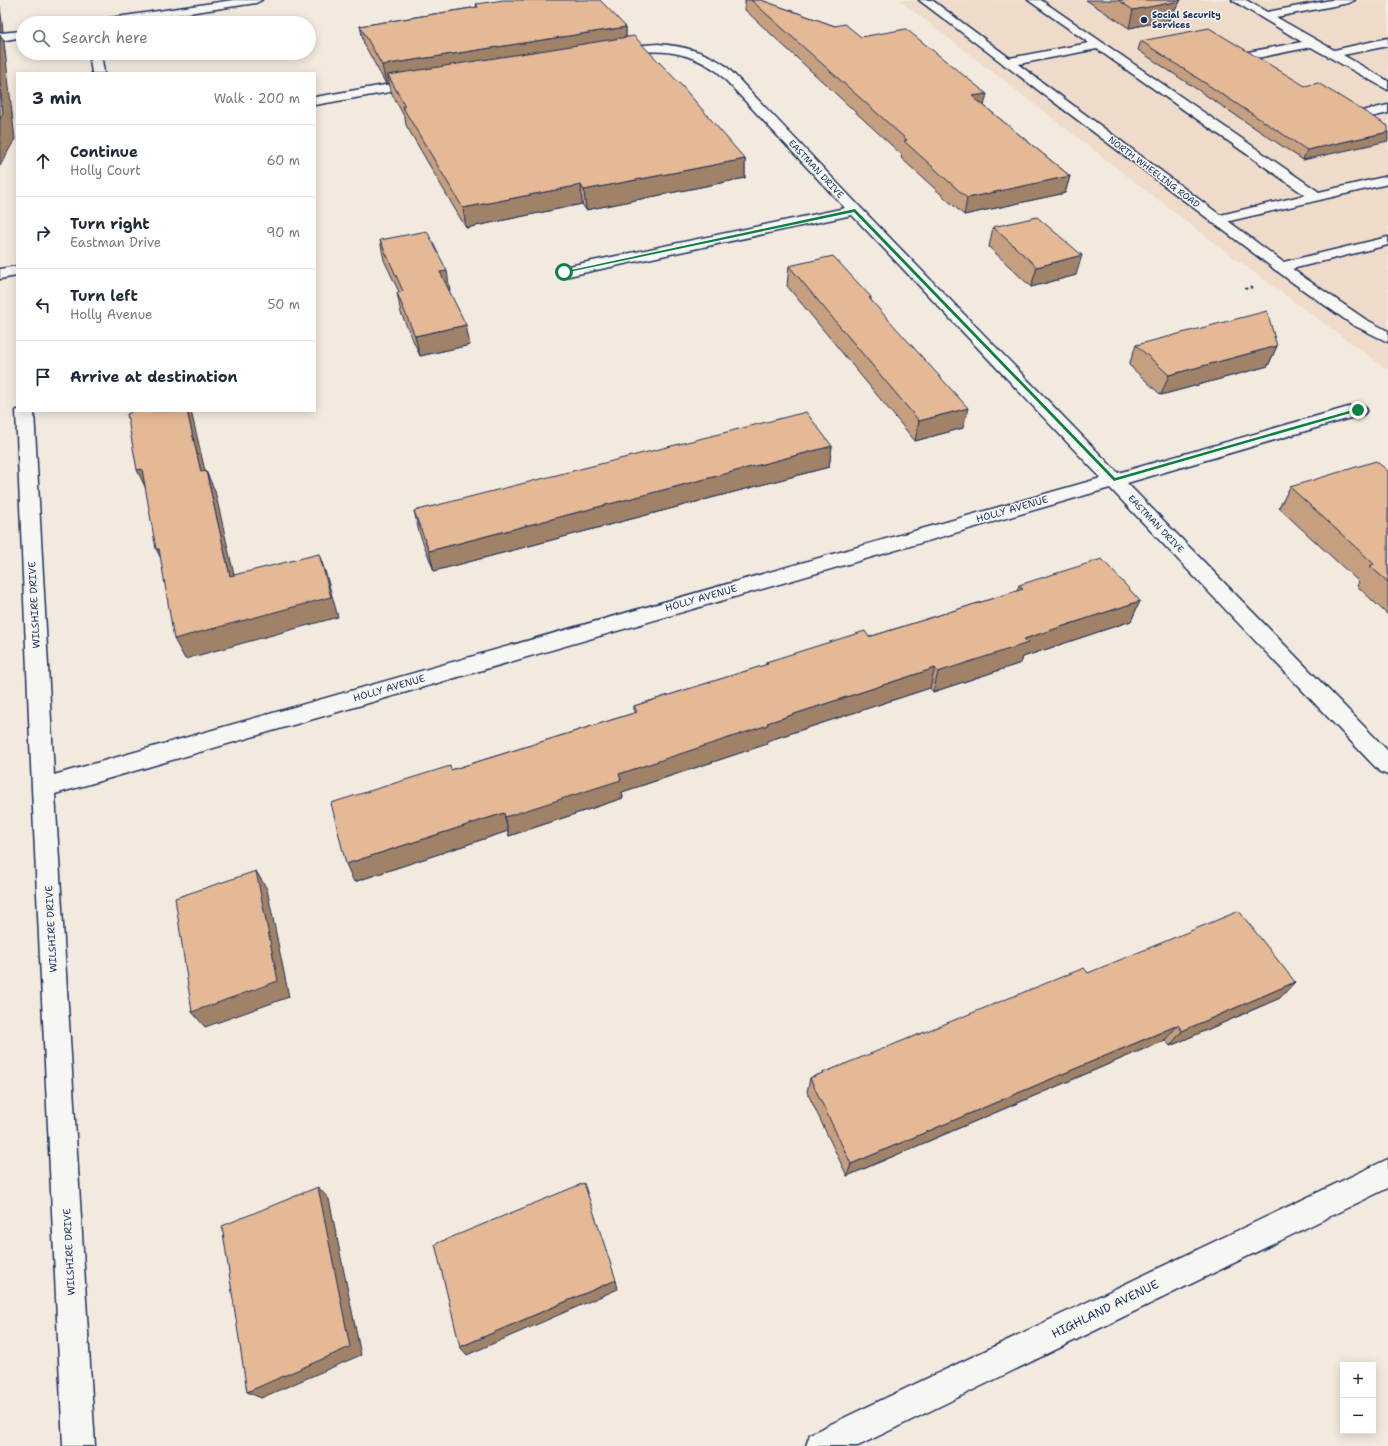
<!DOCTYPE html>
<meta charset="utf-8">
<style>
body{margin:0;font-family:"Shantell Sans",sans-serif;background:#f6f6f7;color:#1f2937}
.controls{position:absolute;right:12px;bottom:12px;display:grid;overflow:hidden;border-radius:0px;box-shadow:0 2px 10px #0003}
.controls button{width:36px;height:36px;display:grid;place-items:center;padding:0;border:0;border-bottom:1px solid #e0e1e3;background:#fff;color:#1f2937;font:20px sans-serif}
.stop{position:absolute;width:12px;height:12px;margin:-9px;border:3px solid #0b8043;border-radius:50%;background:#fff}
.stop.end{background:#0b8043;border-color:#fff;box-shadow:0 1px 4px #0008}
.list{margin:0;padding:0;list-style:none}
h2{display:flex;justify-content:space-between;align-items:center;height:52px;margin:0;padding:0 16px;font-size:17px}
h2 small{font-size:13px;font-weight:400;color:#747a83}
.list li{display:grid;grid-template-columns:26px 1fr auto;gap:12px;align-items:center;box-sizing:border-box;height:72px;padding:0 16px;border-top:1px solid #e0e1e3}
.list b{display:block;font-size:15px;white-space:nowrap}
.list p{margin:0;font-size:13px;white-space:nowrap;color:#747a83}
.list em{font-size:13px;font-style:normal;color:#747a83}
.icon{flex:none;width:22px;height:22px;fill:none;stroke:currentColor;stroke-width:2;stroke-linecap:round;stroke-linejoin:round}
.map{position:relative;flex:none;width:1388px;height:1446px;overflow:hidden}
.search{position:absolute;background:#fff;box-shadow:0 2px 10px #0003;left:16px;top:16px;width:300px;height:44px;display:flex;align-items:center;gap:10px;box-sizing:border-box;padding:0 14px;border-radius:22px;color:#747a83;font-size:15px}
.panel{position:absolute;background:#fff;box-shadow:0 2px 10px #0003;left:16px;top:72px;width:300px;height:340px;border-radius:0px}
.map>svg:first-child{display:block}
</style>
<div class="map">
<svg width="1388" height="1446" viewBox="0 0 1388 1446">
<rect width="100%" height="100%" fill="#f3eadf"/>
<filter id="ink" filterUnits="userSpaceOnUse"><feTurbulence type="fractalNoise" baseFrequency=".025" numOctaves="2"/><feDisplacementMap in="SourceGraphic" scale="8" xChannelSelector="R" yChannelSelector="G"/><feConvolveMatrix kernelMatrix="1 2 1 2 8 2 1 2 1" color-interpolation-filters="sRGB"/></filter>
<g filter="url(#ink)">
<path fill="#efdbc9" d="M899,0H1388V370L1218,246Z"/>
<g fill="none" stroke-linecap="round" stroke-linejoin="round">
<g stroke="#1b2f5e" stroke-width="3">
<path id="lane" d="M1028,0H1041L1319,192L1388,176V184L1217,224L1212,223L1210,220L1212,217L1305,195L1097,49L1008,66L1004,65L1002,62L1004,59L1089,43Z
M1232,0H1246L1267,12L1331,0H1355L1349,3L1276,17L1334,50L1388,38V46L1343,55L1388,81V90L1311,47L1252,59L1248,58L1246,55L1248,52L1302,42Z
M1388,105V113L1363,119L1358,118L1357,115L1358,112Z
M1388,237V245L1280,272L1275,270L1272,267L1275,264Z"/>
</g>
<g stroke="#1b2f5e" stroke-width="3">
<path id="street" d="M658,44C683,46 705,51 726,66L860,207L1118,473L1352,406L1358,405L1364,406L1367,410L1364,414L1127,483L1388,751V775L1380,772L1110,488L55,794L95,1446H63L32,788L16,411L17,410L34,411L54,775L1101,478L852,215L564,277L559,275L556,272L559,269L564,267L845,208L718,72C685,48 654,49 616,55L612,54L610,51L612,48L616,47Z
M89,53H101L104,73H92Z
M420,79L424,80L426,83L424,86L315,105V97Z
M17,266V276L0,279V269Z
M1388,1159V1188L858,1446H806L810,1434Z"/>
</g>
<g stroke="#1b2f5e" stroke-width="3">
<path id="secondary" d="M233,0H262L256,3L121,23H91L93,21L97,20Z
M919,0H932L1299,274L1365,319L1388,331V342L1353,325L1289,280Z
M23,31V37L0,41V33Z"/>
</g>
<path stroke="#1b2f5e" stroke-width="2" stroke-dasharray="2.5 2.5" stroke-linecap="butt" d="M1245,289L1253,287"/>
<use href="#lane" fill="#f6f6f2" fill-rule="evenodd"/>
<use href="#street" fill="#f6f6f2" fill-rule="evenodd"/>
<use href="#secondary" fill="#f6f6f2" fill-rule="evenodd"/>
</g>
<path fill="#c59f80" stroke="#1b2f5e" d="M745,0H761L835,26L861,37L984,106L1070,176L1065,193L964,215L901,158L902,155L745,10Z
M1086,0H1181L1169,20L1129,28Z
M476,4L626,27V38L745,159V178L586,210L582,204L466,228L406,125L405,118L392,94L389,83L386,84L364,44L360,26L477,7Z
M1141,41L1305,86L1388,126L1303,160L1138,50Z
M993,227L1076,275L1031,287L989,247Z
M380,240L450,291H449L470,345L420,356L401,313L397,293L399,292L384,260Z
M789,266L871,297V300L963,428L915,441L787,286Z
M1136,345L1277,346L1268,366L1161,395L1129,365Z
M832,446L829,467L434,571L419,532L414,511Z
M1388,471V615L1357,586L1359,582L1279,508L1290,487Z
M1019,585L1140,601L1131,621L1023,657L1021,663L933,692L930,688L767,741V744L622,792L623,798L509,836L508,831L354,882L451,770L634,713V706L766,665V662L869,637L1017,591Z
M1088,973L1280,998L1170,1046L1165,1040L847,1176L807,1092L810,1078Z"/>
<path fill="#a08268" stroke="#1b2f5e" d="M1176,0H1181L1169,20L1129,28L1133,10Z
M0,7L3,31L0,32Z
M626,27V45L388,75L389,83L386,84L382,65Z
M0,34L4,42L15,139L0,166Z
M987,94L983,110L972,96Z
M1388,132V141L1303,160L1307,150Z
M745,159V178L586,210L584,190Z
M1070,176L1065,193L964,215L967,198Z
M581,185L582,204L466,228L463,208Z
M1082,255L1076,275L1031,287L1037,267Z
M447,271L450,291L444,292L440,272Z
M466,325L470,345L420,356L415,336Z
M1277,346L1268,366L1161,395L1169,375Z
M968,408L963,428L915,441L919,421Z
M187,411H191L210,492L201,472Z
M832,446L829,467L434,571L429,551Z
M142,469L147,491L137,470Z
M206,471L215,491L239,597L230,576Z
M156,549H159L167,570Z
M319,554L326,574L338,617L185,659L174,639Z
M1140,601L1131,621L1023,657L1021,663L933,692L938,672L1024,639Z
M935,668L930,688L767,741V744L622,792L623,798L509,836L505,817L619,774L767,723Z
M504,813L508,831L354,882L346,864Z
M256,871L267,889L289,997L205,1027L192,1012Z
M1295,982L1280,998L1170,1046L1182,1031Z
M1178,1025L1165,1040L847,1176L851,1164Z
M318,1187L329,1199L361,1355L261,1398L247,1392Z
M616,1280L618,1289L467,1355L460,1347Z"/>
<path fill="#e5b995" stroke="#1b2f5e" d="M504,0H600L626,27L382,65L360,26L478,7L476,4Z
M751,0H761L835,26L845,24L861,37L906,29L987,94L972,96L1070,176L967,198L904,141L907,140Z
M1118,0H1176L1175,2L1133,10Z
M1209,28L1305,86L1318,83L1388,126V132L1307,150L1141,41Z
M634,36L682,86L745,159L584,190L581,185L463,208L402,106H405L388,75Z
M0,84L3,113L0,119Z
M1037,217L1082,255L1037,267L993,227Z
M427,231L447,271L440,272L466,325L415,336L397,293L403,291L380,240Z
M833,256L871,297L869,298L968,408L919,421L789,266Z
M1267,311L1277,346L1169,375L1136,345Z
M130,411H187L201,472L206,471L230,576L319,554L331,597L174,639L159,549H156L142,469L137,470L127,414L130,413Z
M806,412L832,446L429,551L414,511Z
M1376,461L1388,471V582L1370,566L1374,564L1290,487Z
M1102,559L1140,601L1024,639L1028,643L938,672L935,668L767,723L768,725L619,774L621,780L505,817L504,813L346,864L331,803L450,766L451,770L637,712L634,706L768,664L766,662L865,631L869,637L1023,589L1019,585Z
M256,871L278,981L192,1012L175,898Z
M1239,911L1295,982L1182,1031L1178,1025L851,1164L810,1078L1084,968L1088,973Z
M584,1183L616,1280L460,1347L435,1244Z
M318,1187L350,1347L247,1392L222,1226Z"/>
</g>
<path fill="#0b8043" d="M855,209L1115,478L1356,409L1361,410L1114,481L854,212L564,273L562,272Z"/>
<circle fill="#1b2f5e" stroke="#f6f6f2" stroke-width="1.5" cx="1144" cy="20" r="4"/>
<g text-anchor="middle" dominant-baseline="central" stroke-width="3" stroke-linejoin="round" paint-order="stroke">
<g font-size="9" font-weight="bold" fill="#1b2f5e" stroke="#f6f6f2" text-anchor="start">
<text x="1152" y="15">Social Security<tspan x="1152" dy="10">Services</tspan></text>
</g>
<g font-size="9" fill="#1b2f5e" stroke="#f6f6f2">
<text transform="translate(816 169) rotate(47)">EASTMAN DRIVE</text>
<text transform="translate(1154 172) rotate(37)">NORTH WHEELING ROAD</text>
<text transform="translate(1156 524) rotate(46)">EASTMAN DRIVE</text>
</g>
<g font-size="10" fill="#1b2f5e" stroke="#f6f6f2">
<text transform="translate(1012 509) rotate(-16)">HOLLY AVENUE</text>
<text transform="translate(701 598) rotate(-16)">HOLLY AVENUE</text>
<text transform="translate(34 605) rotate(-93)">WILSHIRE DRIVE</text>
<text transform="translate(389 688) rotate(-16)">HOLLY AVENUE</text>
<text transform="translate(51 929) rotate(-93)">WILSHIRE DRIVE</text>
<text transform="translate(69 1252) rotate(-93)">WILSHIRE DRIVE</text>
</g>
<g font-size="12" fill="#1b2f5e" stroke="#f6f6f2">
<text transform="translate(1105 1309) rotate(-26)">HIGHLAND AVENUE</text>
</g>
</g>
</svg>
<div class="controls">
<button>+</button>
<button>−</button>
</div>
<div class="stop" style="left:564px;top:272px"></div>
<div class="stop end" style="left:1358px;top:410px"></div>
<div class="search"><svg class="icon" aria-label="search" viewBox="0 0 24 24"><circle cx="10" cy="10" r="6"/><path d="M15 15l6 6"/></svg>Search here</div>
<section class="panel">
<h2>3 min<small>Walk · 200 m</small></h2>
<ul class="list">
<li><svg class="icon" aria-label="ahead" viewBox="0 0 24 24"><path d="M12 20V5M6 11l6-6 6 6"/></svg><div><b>Continue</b><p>Holly Court</p></div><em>60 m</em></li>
<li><svg class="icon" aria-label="right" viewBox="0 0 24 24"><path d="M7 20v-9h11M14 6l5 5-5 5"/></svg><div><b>Turn right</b><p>Eastman Drive</p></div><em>90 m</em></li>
<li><svg class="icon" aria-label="left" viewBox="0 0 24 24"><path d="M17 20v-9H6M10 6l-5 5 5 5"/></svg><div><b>Turn left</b><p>Holly Avenue</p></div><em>50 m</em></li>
<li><svg class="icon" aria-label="arrive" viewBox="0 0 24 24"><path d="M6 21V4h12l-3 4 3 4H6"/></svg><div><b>Arrive at destination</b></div></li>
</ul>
</section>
</div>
